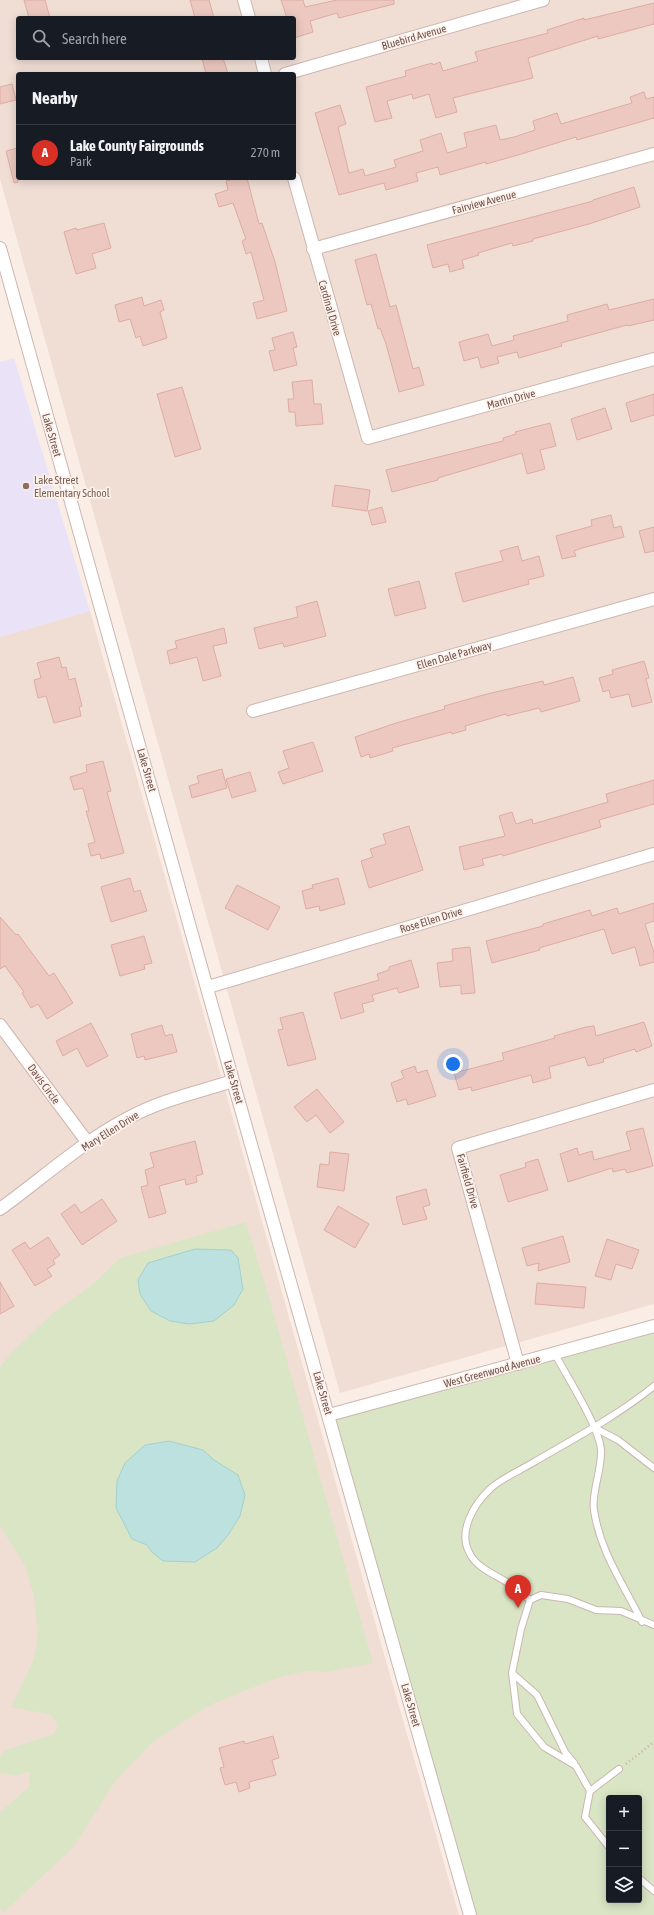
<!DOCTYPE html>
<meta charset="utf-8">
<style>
body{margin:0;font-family:"Asap Condensed",sans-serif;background:#242831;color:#f1f3f6}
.controls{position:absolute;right:12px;bottom:12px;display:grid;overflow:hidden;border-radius:4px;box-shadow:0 2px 10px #0003}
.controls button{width:36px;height:36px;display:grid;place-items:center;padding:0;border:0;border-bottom:1px solid #363941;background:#171b24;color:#f1f3f6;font:20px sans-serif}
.you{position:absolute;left:453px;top:1064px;width:14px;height:14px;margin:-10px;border:3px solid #fff;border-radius:50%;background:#1a73e8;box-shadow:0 0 0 6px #1a73e833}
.badge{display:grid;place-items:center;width:26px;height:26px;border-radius:50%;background:#d93025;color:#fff;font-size:13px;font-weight:700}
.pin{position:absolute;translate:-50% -33px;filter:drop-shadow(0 1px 2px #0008)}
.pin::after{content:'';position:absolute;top:21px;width:14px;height:12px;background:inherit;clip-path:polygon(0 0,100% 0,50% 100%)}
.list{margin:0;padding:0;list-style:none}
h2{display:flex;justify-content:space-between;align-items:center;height:52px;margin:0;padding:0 16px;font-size:17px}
h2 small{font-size:13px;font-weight:400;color:#9ea1a6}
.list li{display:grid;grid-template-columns:26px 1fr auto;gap:12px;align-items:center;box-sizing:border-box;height:56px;padding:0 16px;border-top:1px solid #363941}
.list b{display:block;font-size:15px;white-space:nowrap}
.list p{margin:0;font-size:13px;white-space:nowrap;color:#9ea1a6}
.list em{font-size:13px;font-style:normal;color:#9ea1a6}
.icon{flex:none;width:22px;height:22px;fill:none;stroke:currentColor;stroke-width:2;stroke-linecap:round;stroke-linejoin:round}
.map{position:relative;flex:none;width:654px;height:1915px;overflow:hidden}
.search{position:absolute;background:#171b24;box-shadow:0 2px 10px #0003;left:16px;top:16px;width:280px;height:44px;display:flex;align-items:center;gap:10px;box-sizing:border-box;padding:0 14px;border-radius:4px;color:#9ea1a6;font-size:15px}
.panel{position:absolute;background:#171b24;box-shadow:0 2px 10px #0003;left:16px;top:72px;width:280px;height:108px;border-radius:4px}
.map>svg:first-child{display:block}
</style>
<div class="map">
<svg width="654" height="1915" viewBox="0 0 654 1915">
<rect width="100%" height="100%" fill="#faede5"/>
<path fill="#f0ded5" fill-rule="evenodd" d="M0,0H654V1304L340,1393L0,179ZM18,18H294V58H18ZM18,74H294V178H18Z
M90,611L388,1668L459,1915H0V637Z"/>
<path fill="#eae2f6" d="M14,358L90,611L0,637V362Z"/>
<path fill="#d9e5c5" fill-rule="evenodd" d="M246,1222L268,1294L373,1663L326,1672L305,1671L274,1679L210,1705L183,1722L153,1742L114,1783L73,1848L4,1912L0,1909V1812L29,1787L30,1771L15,1776L0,1773V1756L6,1750L54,1734L58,1725L51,1715L11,1707L33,1661L38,1637L34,1596L25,1566L0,1526V1368L10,1354L53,1313L92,1285L120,1258ZM203,1450L214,1460L238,1476L152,1552L147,1545L124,1523L116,1508Z
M654,1324V1915H471L328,1417ZM609,1798H639V1900H609Z"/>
<path fill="#bce1de" stroke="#a3d1cf" d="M195,1249L231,1250L238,1258L243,1289L234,1305L214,1321L189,1324L170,1321L151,1311L140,1294L138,1280L148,1263Z
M169,1441L203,1450L214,1460L238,1475L245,1495L240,1516L228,1535L217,1548L195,1562L163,1561L152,1552L147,1545L132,1539L116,1508L117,1481L125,1463L145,1445Z"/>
<path fill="#ecc8c0" stroke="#ddaca2" d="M24,0H45L50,18H29Z
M190,0H209L214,18H195Z
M281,0H303L305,7L337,0H394V4L339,18L337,13L310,21L313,32L294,38V18H287Z
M654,3V24L598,39V36L528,58L533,78L453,98L457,112L436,118L429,94L413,99L412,94L387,101L392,118L375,122L366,87L406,76L405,71L432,63L433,65L440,62L443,71L478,61L475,52L548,33L547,30L584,18V20Z
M202,58H223L228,74H206Z
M12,84L16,100L0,104V87Z
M644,92L646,99L654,97V118L577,140L576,137L518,155L486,164V162L440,175L438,167L416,173L418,181L386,190L384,183L339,195L315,113L340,105L346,124L338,127L349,173L363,169L365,176L396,167L394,160L423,151L420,140L441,133L447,153L467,147L464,133L496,125L500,140L514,137L535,130L533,121L557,113L561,124L632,103L630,97Z
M18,148V182L14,183L6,151Z
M237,178H247L259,224L262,223L275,262L287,311L257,319L253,303L264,300L251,252L246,254L242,241L246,239L233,203L219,207L215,194L228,190L226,181Z
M634,187L640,207L589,224L533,239V241L513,246L512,243L478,253L479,255L462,260L464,268L450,272L448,264L433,268L427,245L593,201V200Z
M104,223L111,248L92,254L96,268L76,274L64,232L76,228L77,230Z
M376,254L390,307L396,305L413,369L419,367L424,385L399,392L386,344L380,328L378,329L371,304L367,305L355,260Z
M142,297L144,306L161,300L164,310L160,312L167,338L143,346L140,336L136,338L130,319L119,322L115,305Z
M654,299V320L628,326L627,325L561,343L562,346L519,358L517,352L497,357L499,363L481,368L478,357L464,361L459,342L488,334L492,346L514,340L513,336L568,321L567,315L607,304L609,310Z
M293,332L297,347L293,348L297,365L274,371L269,351L275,350L272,338Z
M312,380L314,404H321L323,424L296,426L295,412H289L288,399H294L292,382Z
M182,387L201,449L175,457L157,394Z
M654,394V415L631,422L626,403Z
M605,408L612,429L577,440L571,419Z
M550,423L556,446L540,450L545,469L527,474L522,453L438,478V480L392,492L386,470L503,441V438L516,434L515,432Z
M335,485L370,490L367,511L332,506Z
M382,507L386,522L372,525L368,511Z
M611,515L614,528L621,526L624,537L582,548L574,551L576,556L562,559L556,536L592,526L591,520Z
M654,527V551L645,553L639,531Z
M518,546L522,561L539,556L544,576L528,580L529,584L463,602L455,573L503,561L500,551Z
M419,581L426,608L395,616L388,589Z
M317,601L326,636L284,647L283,643L259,649L254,628L298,617L296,607Z
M224,628L227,643L213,646L221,676L203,681L197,657L170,664L167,651L177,648L175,641Z
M59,657L62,668L66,667L69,680L75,678L82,706L79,707L81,716L54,723L46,696L38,698L34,680L41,678L37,663Z
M644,661L649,678L646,679L652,702L632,707L629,694L611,698L609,690L603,692L599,678L613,674L612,670Z
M573,677L580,701L541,712L539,708L507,716L506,714L465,726L466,730L452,734L451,732L392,748L393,751L370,758L369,754L361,757L355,737L396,723L445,709L444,706L487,694L543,681L544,685Z
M313,742L323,771L283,784L278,772L289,768L283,751Z
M103,761L111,791L107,792L124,853L101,859L100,854L91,856L88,844L95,842L86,811H89L83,788L74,790L70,777L87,772L86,765Z
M222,769L227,788L192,798L189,786L199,783L197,776Z
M250,772L256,791L232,798L226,779Z
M654,780V804L599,820L601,827L503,856L502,854L482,859L484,865L464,870L459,847L505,836L499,816L512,812L516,824L532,819L533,824L608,802L606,794Z
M409,826L423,870L369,888L361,861L373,857L370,849L386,844L383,834Z
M130,878L134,892L140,890L147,911L111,922L101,887Z
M338,878L345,904L320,911L319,906L306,909L302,891L313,888L312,885Z
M237,885L280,907L268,930L225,908Z
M654,903V921L645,924L654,953V962L640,966L635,947L612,954L604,929L539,948L540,950L492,963L486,941L543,926V924L590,910L592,916L617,908L619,914Z
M0,917L16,935L18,934L49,976L54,973L73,1003L47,1019L38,1004L31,1008L22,993L24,992L5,966L0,969Z
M144,936L152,963L144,965L145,969L120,976L111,945Z
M470,947L475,993L461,994V985L440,987L437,963L453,961L452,949Z
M411,960L419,987L399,993L397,988L372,995L374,1001L362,1004L364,1012L341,1019L334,993L379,980L377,974L389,970V967Z
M303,1012L316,1059L288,1066L278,1030L283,1029L280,1018Z
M644,1022L652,1046L636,1052L635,1049L603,1059L604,1062L588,1066L585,1057L549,1067L551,1078L533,1083L531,1075L472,1091L471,1087L459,1090L454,1073L504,1060L502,1053L555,1038L554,1036L586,1027L594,1026L596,1036Z
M91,1023L108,1056L87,1067L77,1048L63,1056L56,1041Z
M162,1025L165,1036L172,1034L177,1052L145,1060L144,1056L137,1058L131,1034Z
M415,1066L417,1073L427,1070L436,1096L408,1105L406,1099L397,1102L391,1083L404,1078L401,1071Z
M317,1089L344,1122L330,1133L316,1115L307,1122L294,1107Z
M643,1128L653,1166L627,1173L625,1169L613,1172L612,1168L568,1182L560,1154L577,1148L579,1155L592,1151L594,1160L631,1150L626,1132Z
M195,1141L203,1174L196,1176L197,1182L186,1185L185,1179L159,1186L166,1213L149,1218L141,1187L148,1185L145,1170L154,1167L150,1153Z
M330,1152L349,1154L344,1191L317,1187L320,1164L329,1165Z
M538,1159L548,1190L508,1202L500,1175L526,1167L525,1163Z
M426,1189L430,1205L423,1207L427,1219L403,1225L396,1197Z
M102,1199L117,1221L82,1245L61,1214L75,1204L81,1213Z
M338,1206L369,1224L355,1248L324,1230Z
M563,1236L570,1262L538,1271L539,1263L527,1266L522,1248Z
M48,1237L60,1255L53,1260L55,1264L47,1269L52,1276L35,1286L12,1250L25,1242L30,1249Z
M607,1239L639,1250L632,1269L616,1264L611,1280L595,1276Z
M0,1282L14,1306L0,1314Z
M537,1283L586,1287L584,1308L535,1304Z
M273,1736L279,1758L272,1760L276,1775L249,1782L250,1788L239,1792L236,1782L225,1785L220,1768L224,1767L219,1748L244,1741L245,1744Z"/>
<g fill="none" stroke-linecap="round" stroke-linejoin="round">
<g stroke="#ccb6b0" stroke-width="8">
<path id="service" d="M555,1354C567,1377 599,1426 601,1450C602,1470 591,1494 594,1510C600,1552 624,1585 642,1622
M595,1428L618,1440L654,1468
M530,1600L541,1595L568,1599L596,1610L621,1611L654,1625
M512,1673L537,1695L565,1752L574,1763
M590,1791L619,1769
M609,1847L585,1817L590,1791L576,1766L544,1747L517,1714L512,1673L521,1629L530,1600C522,1594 515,1588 508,1583C496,1575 477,1568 470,1554C457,1532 474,1504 490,1489C500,1479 521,1470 534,1462C575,1438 617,1416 654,1386
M639,1878L654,1891"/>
</g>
<g stroke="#ccb6b0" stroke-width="14">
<path id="minor" d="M244,0L249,18
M261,58L265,74
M285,74L543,0
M294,178L368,438L654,359
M0,248L233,1081L470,1915
M313,249L654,154
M253,711L654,599
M208,987L654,854
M0,1025L88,1143
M0,1209C43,1178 83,1141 130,1117C162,1100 198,1092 233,1081
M518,1364L458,1148L654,1090
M329,1415L654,1326"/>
</g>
<path stroke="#d0aba3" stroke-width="2.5" stroke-dasharray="1 3" stroke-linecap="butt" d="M626,1764L654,1742"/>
<use href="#service" stroke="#fff" stroke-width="6"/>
<use href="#minor" stroke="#fff" stroke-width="12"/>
</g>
<circle fill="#8d6e63" stroke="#fdf2eb" stroke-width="1.5" cx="26" cy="486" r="4"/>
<g text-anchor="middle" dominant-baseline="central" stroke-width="3.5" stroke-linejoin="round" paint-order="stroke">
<g font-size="11" fill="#70524d" stroke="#fdf2eb">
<text transform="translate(414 37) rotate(-16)">Bluebird Avenue</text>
<text transform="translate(484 202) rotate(-15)">Fairview Avenue</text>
<text transform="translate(330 308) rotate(74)">Cardinal Drive</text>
<text transform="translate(511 399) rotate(-15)">Martin Drive</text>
<text transform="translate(52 435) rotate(74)">Lake Street</text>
<text transform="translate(454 655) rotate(-16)">Ellen Dale Parkway</text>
<text transform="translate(147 770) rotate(74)">Lake Street</text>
<text transform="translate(431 920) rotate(-17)">Rose Ellen Drive</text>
<text transform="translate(234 1082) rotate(74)">Lake Street</text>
<text transform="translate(44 1084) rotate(54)">Davis Circle</text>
<text transform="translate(110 1131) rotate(-32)">Mary Ellen Drive</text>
<text transform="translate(468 1181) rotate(74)">Fairfield Drive</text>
<text transform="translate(492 1371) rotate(-15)">West Greenwood Avenue</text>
<text transform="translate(323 1393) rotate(74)">Lake Street</text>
<text transform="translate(411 1705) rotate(74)">Lake Street</text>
</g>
<g font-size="11" fill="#785e54" stroke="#fdf2eb" text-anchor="start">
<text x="34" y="480">Lake Street<tspan x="34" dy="13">Elementary School</tspan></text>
</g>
</g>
</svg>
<div class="controls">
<button>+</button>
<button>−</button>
<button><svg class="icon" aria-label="layers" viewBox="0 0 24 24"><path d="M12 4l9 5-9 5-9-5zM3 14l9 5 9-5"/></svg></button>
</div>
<div class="you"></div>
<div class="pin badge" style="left:518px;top:1608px">A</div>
<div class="search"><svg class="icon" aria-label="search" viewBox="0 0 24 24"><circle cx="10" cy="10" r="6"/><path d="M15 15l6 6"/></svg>Search here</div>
<section class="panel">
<h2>Nearby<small></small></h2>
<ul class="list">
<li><span class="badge">A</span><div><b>Lake County Fairgrounds</b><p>Park</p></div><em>270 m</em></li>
</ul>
</section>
</div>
